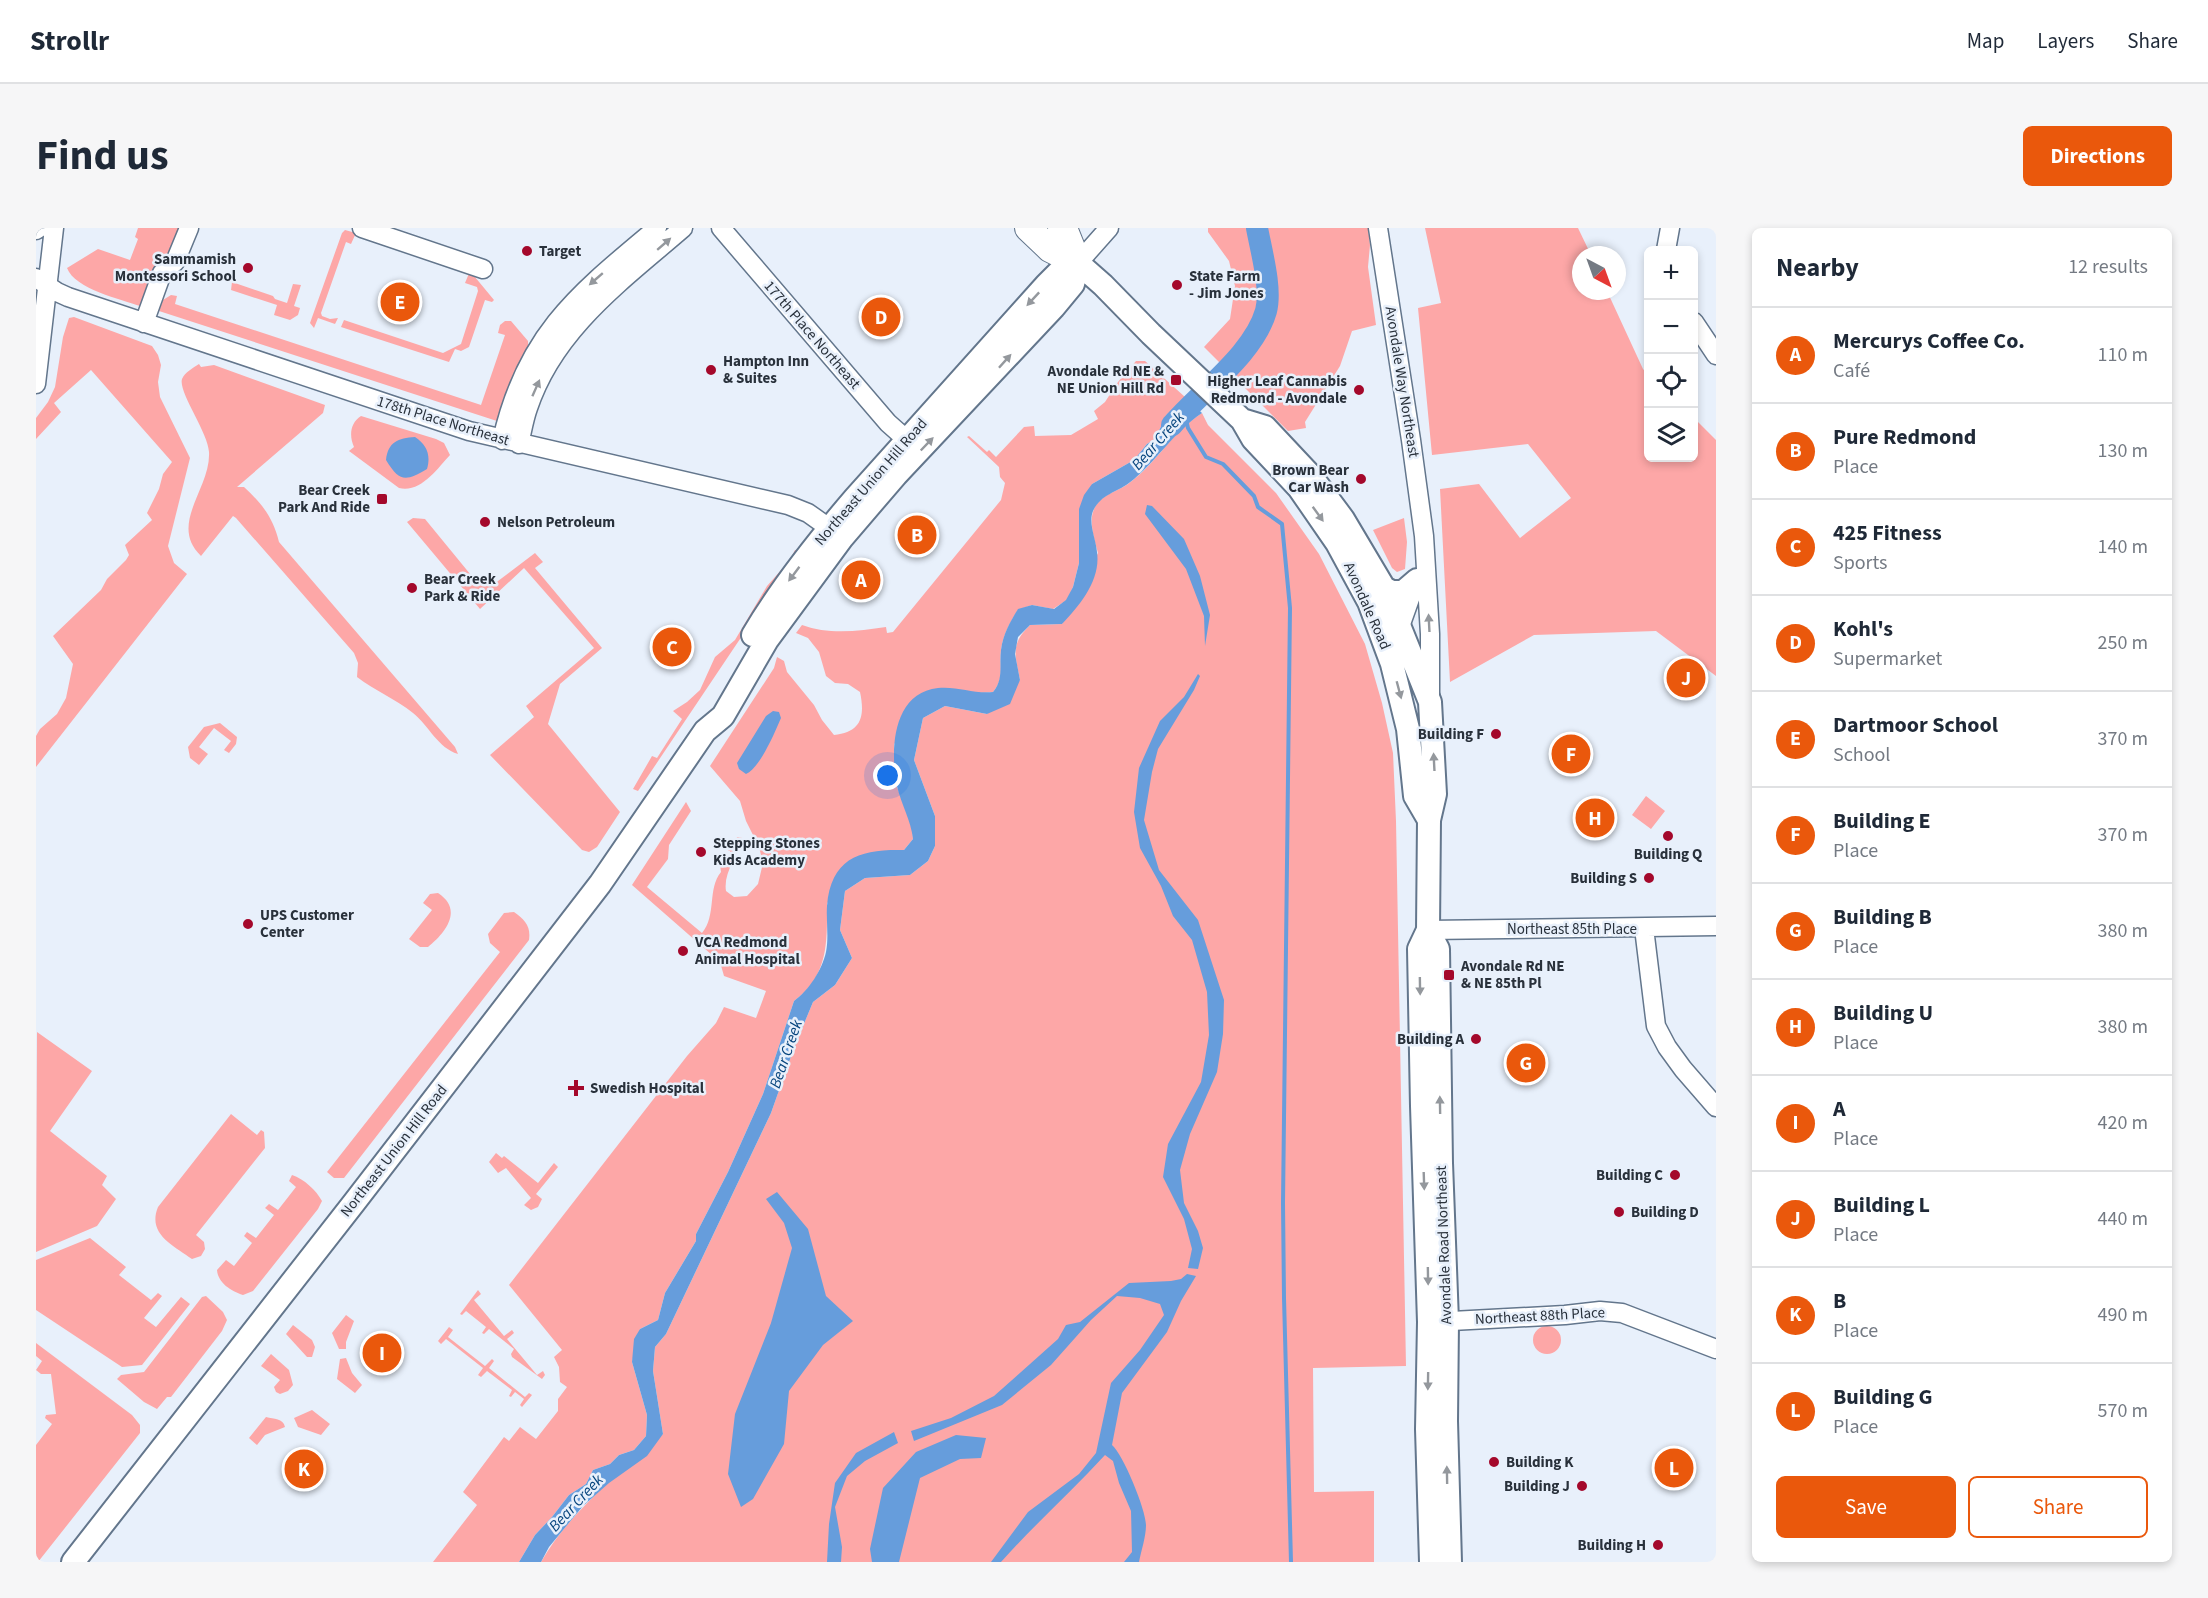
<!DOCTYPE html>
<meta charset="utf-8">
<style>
body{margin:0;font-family:"Source Sans 3",sans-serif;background:#f6f6f7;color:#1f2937}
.controls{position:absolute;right:18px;top:18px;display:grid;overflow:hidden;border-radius:9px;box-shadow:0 3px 9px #0003}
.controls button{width:54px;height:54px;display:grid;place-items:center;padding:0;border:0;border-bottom:2px solid #e0e1e3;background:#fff;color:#1f2937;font:30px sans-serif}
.compass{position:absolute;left:1536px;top:18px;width:54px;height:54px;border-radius:50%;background:#fff;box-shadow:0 3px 9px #0003;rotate:139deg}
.you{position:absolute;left:852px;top:548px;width:21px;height:21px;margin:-15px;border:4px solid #fff;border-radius:50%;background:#1a73e8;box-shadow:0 0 0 9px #1a73e833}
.badge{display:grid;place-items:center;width:39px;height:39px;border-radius:50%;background:#ea580c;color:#fff;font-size:20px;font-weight:700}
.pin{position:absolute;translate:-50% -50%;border:3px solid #fff;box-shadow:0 2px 6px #0006}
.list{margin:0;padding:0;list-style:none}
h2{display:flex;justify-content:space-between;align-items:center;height:78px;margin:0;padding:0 24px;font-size:26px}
h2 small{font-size:20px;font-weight:400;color:#747a83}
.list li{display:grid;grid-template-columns:39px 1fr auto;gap:18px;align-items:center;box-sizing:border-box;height:96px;padding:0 24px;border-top:2px solid #e0e1e3}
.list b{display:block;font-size:22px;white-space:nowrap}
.list p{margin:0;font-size:20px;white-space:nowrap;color:#747a83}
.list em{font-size:20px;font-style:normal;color:#747a83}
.actions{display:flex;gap:12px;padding:18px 24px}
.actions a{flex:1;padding:14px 0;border:2px solid #ea580c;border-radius:9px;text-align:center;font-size:21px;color:#ea580c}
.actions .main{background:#ea580c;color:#fff}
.icon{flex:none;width:33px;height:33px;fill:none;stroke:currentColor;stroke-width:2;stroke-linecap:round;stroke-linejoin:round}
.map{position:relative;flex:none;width:1680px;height:1334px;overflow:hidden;border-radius:9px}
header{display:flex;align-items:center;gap:36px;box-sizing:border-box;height:84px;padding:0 30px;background:#fff;border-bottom:2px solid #e0e1e3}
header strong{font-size:28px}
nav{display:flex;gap:33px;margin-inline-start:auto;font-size:21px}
.intro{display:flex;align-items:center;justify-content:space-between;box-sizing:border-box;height:144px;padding:0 36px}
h1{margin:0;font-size:42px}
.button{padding:15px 27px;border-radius:9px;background:#ea580c;color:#fff;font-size:21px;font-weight:700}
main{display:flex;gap:36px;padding:0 36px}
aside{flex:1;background:#fff;border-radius:9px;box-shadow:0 3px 9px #0003}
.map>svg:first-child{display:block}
</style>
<header>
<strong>Strollr</strong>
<nav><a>Map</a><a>Layers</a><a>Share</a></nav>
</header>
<div class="intro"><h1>Find us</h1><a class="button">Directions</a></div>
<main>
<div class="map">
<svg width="1680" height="1334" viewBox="0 0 1680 1334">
<rect width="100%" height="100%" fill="#e8f0fb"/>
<path fill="#fda7a7" d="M102,0H147L138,26L133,24L130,31L116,42L104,78C84,71 39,61 31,40L62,21L94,32L102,11L99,9Z
M1172,0H1332L1334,17L1332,39L1340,97L1316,103L1304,138L1269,194L1270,200L1252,203L1168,119L1194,91L1199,58L1193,33L1172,4Z
M1389,0H1542L1555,27H1545V63H1571L1607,141L1612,147V230H1658V190L1680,212V448L1620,403L1498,407L1414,454L1404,261L1443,256L1484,310L1535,270L1492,216L1396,227L1382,80L1405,75Z
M309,2L320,5L315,16L310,14L285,85L286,88L294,91L302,90L299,96L282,90L278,100L274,95L306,5Z
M434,43L458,72L456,74L449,72L433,119L425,123L419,121L413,134L305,99L308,92L407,125L425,116L442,63L441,59L429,55Z
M196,54L237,68L239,71L251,75L257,56L265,57L258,78L264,80L262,87L254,92L238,87L241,77L195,62Z
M135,67L141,68L139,76L445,177L469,107L462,105L464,97L469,93H475L492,113V120L464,194L123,83L127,72Z
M38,89L116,118L122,127L125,137L122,154L124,169L154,230L132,318L138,335L151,346L0,539V508L4,501L21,486L30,470L37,436L17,408L65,362L71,351L90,332L93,327L89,317L116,292L111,285L123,261L127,246L136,234L55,142L18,175L25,184L0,211V190L12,174L19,159L27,109L33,90Z
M1100,133H1109L1149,169L1140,181L1131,186L1119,211L1111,216L1098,232L1056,256L1044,314L1043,335L1037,359L1031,372L1017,381L996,377L982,382C974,394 967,407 965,422C963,438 969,450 957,464L943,465L918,461L858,516L861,559L876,599L877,611L868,622H856L791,675C791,713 793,748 758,773L727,866L692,944L660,1006V1013L629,1065L622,1092L604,1101L596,1134L611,1187L610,1208L598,1222L583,1227L574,1236L557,1242L550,1256L533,1267L516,1289L499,1307L483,1334H397L441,1277L427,1264L468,1209L473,1213L484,1199L500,1211L522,1183V1171L531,1159L524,1154L523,1139L518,1129L526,1122L473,1057L651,828L680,795L688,779L720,790L730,763L688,748L684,734L596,657L650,574L655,583L633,617L632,631L611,659L666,705C681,687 671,661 685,644L684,637H691L695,631L694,623L685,619L684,608L688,612V617L697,623L701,609L706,610C702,628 687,645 690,663L698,669L711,668L722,656L727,635L723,619L710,593L704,573L674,538L738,440L741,429L748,433L751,444L778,477L786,492L798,507C826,504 829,488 824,464L812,456L799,455L790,448L783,424L772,410L760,405L766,397C793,407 823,403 850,399L851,405L857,404L965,272L969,255L964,249L963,239L931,209L933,208L951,224L953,222L960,229L988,199L998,198L999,208L1035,207L1062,191L1058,183L1069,174L1082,154Z
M163,136L165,139L178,137L289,177L287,185L201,259H208C226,276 237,289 243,314L419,519L422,526C402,520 393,498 377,485C360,471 339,463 321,449L322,435L318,425L200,290L197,288L165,328C132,296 175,261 173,224C172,204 142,164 146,151C149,144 157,140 163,136Z
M1166,185L1172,197L1240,265L1283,326L1329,416L1346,475L1357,525L1360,593L1370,1138L1277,1140L1278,1264L1338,1263V1334H505C535,1282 583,1246 627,1206L617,1143L619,1119L630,1106L735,885L758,820L777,774L799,757L816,730L804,702L809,663L829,650L874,647L892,633L899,618V588L878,532L887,490L909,478L951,486L984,452C979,426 974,417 994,397L1026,396L1062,325C1059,314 1053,296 1057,284C1062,267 1079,265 1092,256C1120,236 1136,204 1166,185Z
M325,188L400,211L408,215L414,227C401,241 385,265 363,260L313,223L318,219C313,208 314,195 325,188Z
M377,290L389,291L439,352L449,358L458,356L499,325L507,334L499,340L566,420L524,456L512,496L584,584L561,619L553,624L546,622L454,527L498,489L490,478L558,420L488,340L444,381L371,294Z
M1368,290L1371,314L1369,341L1361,344L1356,340L1337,302Z
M759,322L761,323L757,332L602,563L597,561L616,528L621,530L646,491L637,483L651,474L664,462L679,429L699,412L731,358L754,332Z
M184,495L201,509L200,516L193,525L188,522L195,513L178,500L163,519L172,526L163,537L154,530L152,519L168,499Z
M1610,568L1629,583L1615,601L1596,587Z
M402,665C428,682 409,705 392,719H384L373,711L396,682L387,675L394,666Z
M478,684C489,692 495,698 493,712L308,950H298L291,944L464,724L454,715L452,706L468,685Z
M1,804L56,843L14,903L71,948L66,957L80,971L61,998L0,1024Z
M195,886L221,907L225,902L228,904L229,920L160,1007L168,1014L169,1021L165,1028L156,1031C137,1017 111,1006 122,979Z
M460,925L466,930L468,928L502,955L518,935L522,939L500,966L506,971L502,979L495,982L488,977L495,970L470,940L462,945L453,934Z
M256,947C268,951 280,962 286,973L282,981L217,1063L207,1067C195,1063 182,1055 181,1042L190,1032L198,1038L216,1015L208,1008L211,1004L220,1010L238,987L229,980L233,976L242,982L260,959L253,953Z
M54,1010L90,1039L83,1047L115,1072L122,1065L126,1068L108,1090L120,1099L145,1069L154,1076L106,1137L86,1139L0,1082V1032Z
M442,1062L445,1066L438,1072L468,1108L476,1102L478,1105L471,1111L501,1147L507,1143L509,1147L506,1151L476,1129L475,1126L478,1121L453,1101L448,1106L446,1105L450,1099L430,1083L426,1087L424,1086Z
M170,1068L187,1084L191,1092L186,1103L135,1169H131L121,1181L108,1174L81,1151L85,1147L108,1144L166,1069Z
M310,1087L318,1093L310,1114V1121H303L296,1105Z
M257,1097L276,1112L279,1119L276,1129H271L250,1106Z
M1497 1112a14 14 0 1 1 28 0a14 14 0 1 1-28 0Z
M413,1099L417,1102L412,1109L449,1138L456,1131L458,1133L453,1140L489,1169L493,1165L496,1167L486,1179L484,1177L488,1171L479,1164L475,1169L473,1168L476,1162L451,1143L445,1149L442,1147L447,1140L410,1111L405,1116L402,1113Z
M0,1115L96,1187L104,1197V1205L2,1334H0V1217L16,1196L9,1190L10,1187L20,1186L15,1146H5L0,1142L6,1133L0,1128Z
M235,1126L253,1142L257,1157L252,1163L244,1166L240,1164L238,1159L244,1152L225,1138Z
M310,1130L316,1145L326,1157L319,1165L301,1151L304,1131Z
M276,1182L294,1196L285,1207L262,1199L258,1190Z
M230,1189C238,1191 247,1190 249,1199L229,1207L221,1217L213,1210Z"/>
<path fill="#669ddc" d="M1149,169L1166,185C1137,204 1120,235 1093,255C1080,265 1065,266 1057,283C1052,295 1060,311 1061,324C1065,352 1044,377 1026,396L994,397L982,409L979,426L984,452L974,476L951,486L909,478L887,490L878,532L899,588V618L892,633L874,647L829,650L809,663L804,702L816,730L799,757L777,774L758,820L735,885L630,1106L619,1119L617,1143L627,1206L611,1228L573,1255L547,1278L513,1319L505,1334H483L499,1307L516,1289L533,1267L550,1256L557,1242L574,1236L583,1227L598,1222L610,1208L611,1187L596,1134L598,1111L604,1101L622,1092L629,1065L660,1013V1006L692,944L727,866L758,773C773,762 786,742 790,724C793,709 790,693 791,678C795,629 825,621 868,622L877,611C875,592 865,576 861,558C854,523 856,465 902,460C921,458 938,466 957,464C968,451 963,437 965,422C967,406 974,394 982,381L996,377L1018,381L1030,372L1037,359L1043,335V281L1048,267L1056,256L1098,232L1111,216L1119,211L1131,186L1140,181Z
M379,209C391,217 395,227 391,241C370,253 364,255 350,232C352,214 362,210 379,209Z
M1111,277L1116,278L1148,311L1164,348L1174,387L1169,418L1168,388L1150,341L1109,286Z
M1162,446L1164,448L1158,462L1122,521L1116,544L1108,592L1123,642L1162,692L1188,772L1187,806L1181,844L1154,906L1144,942L1148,975L1162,1003L1167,1020L1162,1041L1152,1040L1156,1021L1148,991L1127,949L1132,916L1165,854L1173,807L1171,764L1156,712L1137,688L1125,658L1104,620L1098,584L1103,540L1124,493L1148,469Z
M737,483L743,484L745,490C739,504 724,540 710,546L703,541L701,535L730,488Z
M741,964L772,1001L790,1068L817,1093L787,1117L753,1163L748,1216L717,1271L705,1279L692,1246L699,1186L735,1095L756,1020L748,995L730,971Z
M1151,1046L1160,1048L1145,1073L1131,1104L1086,1165L1076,1217C1087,1226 1110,1282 1110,1297C1110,1309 1105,1323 1103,1334H1088L1096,1324L1095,1283L1083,1255L1077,1233L1069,1227C1035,1264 998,1297 965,1334H955L992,1284L1043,1246L1060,1225L1075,1155L1104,1122L1128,1087L1124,1076L1104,1070L1081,1068L1055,1092L1015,1137L966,1177L878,1213L875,1203L915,1190L958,1168L1022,1111L1030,1097L1044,1094L1093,1055L1135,1053L1145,1051Z
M858,1204L862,1215L829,1233L811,1248L799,1279L806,1319L805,1334H791L793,1296L799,1255L820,1225Z
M920,1207L950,1210L945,1230L924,1231L884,1250L863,1334H836L834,1321L847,1260L880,1224Z"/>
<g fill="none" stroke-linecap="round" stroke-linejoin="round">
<path stroke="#669ddc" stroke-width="4" d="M1150,192L1152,200L1170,229L1187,236L1218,268L1222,279L1246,296L1254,380L1247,975L1248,1070L1255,1334"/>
<path stroke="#669ddc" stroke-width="22" d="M1136,197C1165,163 1218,126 1230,83C1236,61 1225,22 1221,0"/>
<g stroke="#63768c" stroke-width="21">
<path id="minor" d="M326,0L447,41
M685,0L852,195L870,211
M1342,0L1375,212L1388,308L1394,406V467
M0,2L3,0
M1630,22L1634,0
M1042,35L1073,0
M0,50L21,64L32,69L433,203L752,277L772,285L803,307
M1658,94L1680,127
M108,95L126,45L139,34L153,0
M0,156L18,0
M466,212C490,106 542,66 621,0
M483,216C486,204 488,191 492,180C518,101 587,52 647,0
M1361,407L1381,351
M1608,700L1620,798L1631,819L1647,841L1680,879
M1392,702L1680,698
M1397,1094L1529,1087L1564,1083L1586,1085L1680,1121"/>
</g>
<g stroke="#63768c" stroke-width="26">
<path id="major" d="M1042,35L1067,57L1115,106L1206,192L1217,211L1263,260L1301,315L1333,374L1356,436L1372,501L1379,568L1393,592
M1206,192L1229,199L1275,248L1307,291L1348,360L1394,474L1399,566L1393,592L1392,702L1383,721L1386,878L1393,1094L1391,1201L1395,1334
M1348,360L1356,364H1367L1381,352
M717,407C746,358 782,313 819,270L1010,57L1024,43L1042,35
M1392,702L1402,721L1405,935L1411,1093L1410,1193L1414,1334
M37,1334L317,976L564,656L669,503L687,488L731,412L806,310L860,247L1018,79L1037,56L1042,35"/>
</g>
<g stroke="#63768c" stroke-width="28">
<path id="highway" d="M992,0L1014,21L1042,35
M1025,0L1030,5L1042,35"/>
</g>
<use href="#minor" stroke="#fff" stroke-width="18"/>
<use href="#major" stroke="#fff" stroke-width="22"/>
<use href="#highway" stroke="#fff" stroke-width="26"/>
</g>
<defs><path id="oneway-solid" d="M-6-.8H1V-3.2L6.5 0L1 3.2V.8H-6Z" transform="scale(1.5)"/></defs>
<g fill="#94989d">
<use href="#oneway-solid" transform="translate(628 16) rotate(-41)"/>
<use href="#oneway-solid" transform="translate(560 51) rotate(139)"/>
<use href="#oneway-solid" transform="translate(997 71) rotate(133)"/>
<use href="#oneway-solid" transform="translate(969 133) rotate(-48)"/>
<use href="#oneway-solid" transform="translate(500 160) rotate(-66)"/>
<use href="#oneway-solid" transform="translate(891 216) rotate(-46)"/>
<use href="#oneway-solid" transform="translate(1282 286) rotate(54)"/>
<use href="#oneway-solid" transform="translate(758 346) rotate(127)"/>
<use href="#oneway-solid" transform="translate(1393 395) rotate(-93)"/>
<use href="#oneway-solid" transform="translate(1363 462) rotate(75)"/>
<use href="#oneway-solid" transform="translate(1398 534) rotate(-93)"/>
<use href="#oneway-solid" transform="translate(1384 758) rotate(89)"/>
<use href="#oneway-solid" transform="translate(1404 877) rotate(-91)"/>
<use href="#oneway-solid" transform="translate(1388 953) rotate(88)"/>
<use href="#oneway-solid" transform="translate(1392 1048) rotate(89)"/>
<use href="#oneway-solid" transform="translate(1392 1153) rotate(91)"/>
<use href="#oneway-solid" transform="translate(1411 1247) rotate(-91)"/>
</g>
<g fill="#a4082b" stroke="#e8f0fb" stroke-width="2">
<circle cx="491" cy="23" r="6"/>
<circle cx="212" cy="40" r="6"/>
<circle cx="1141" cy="57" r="6"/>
<circle cx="675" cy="142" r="6"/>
<rect x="1134" y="146" width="12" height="12" rx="3"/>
<circle cx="1323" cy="162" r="6"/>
<circle cx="1325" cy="251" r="6"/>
<rect x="340" y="265" width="12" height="12" rx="3"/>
<circle cx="449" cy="294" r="6"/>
<circle cx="376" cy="360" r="6"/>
<circle cx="1460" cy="506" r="6"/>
<circle cx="1632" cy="608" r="6"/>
<circle cx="665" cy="624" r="6"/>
<circle cx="1613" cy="650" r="6"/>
<circle cx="212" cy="696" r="6"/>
<circle cx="647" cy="723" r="6"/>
<rect x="1407" y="741" width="12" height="12" rx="3"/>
<circle cx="1440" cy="811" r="6"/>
<path d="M537 851h6v6h6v6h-6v6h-6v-6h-6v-6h6z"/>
<circle cx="1639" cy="947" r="6"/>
<circle cx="1583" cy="984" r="6"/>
<circle cx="1458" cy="1234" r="6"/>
<circle cx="1546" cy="1258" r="6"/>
<circle cx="1622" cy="1317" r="6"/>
</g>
<g text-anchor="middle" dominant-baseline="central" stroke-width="5" stroke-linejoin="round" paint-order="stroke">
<g font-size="15" font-weight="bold" fill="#29313b" stroke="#e8f0fb" text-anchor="start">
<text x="503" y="23">Target</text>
<text x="200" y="31" text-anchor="end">Sammamish<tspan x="200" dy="17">Montessori School</tspan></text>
<text x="1153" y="48">State Farm<tspan x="1153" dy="17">- Jim Jones</tspan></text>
<text x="687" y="133">Hampton Inn<tspan x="687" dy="17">&amp; Suites</tspan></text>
<text x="1128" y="143" text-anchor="end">Avondale Rd NE &amp;<tspan x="1128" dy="17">NE Union Hill Rd</tspan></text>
<text x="1311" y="153" text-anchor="end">Higher Leaf Cannabis<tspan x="1311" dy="17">Redmond - Avondale</tspan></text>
<text x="1313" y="242" text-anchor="end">Brown Bear<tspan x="1313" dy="17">Car Wash</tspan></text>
<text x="334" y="262" text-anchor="end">Bear Creek<tspan x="334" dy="17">Park And Ride</tspan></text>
<text x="461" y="294">Nelson Petroleum</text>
<text x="388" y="351">Bear Creek<tspan x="388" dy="17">Park &amp; Ride</tspan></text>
<text x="1448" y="506" text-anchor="end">Building F</text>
<text x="677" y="615">Stepping Stones<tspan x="677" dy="17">Kids Academy</tspan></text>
<text x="1632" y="626" text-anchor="middle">Building Q</text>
<text x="1601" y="650" text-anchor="end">Building S</text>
<text x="224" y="687">UPS Customer<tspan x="224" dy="17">Center</tspan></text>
<text x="659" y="714">VCA Redmond<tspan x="659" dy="17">Animal Hospital</tspan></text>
<text x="1425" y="738">Avondale Rd NE<tspan x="1425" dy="17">&amp; NE 85th Pl</tspan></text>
<text x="1428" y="811" text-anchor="end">Building A</text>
<text x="554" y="860">Swedish Hospital</text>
<text x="1627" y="947" text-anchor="end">Building C</text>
<text x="1595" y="984">Building D</text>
<text x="1470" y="1234">Building K</text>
<text x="1534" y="1258" text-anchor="end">Building J</text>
<text x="1610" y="1317" text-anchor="end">Building H</text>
</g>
<g font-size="15" fill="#29313b" stroke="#e8f0fb">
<text transform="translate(776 107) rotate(49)">177th Place Northeast</text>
<text transform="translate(1366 154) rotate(81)">Avondale Way Northeast</text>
<text transform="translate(407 193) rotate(17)">178th Place Northeast</text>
<text transform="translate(835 254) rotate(-49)">Northeast Union Hill Road</text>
<text transform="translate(1331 378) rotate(66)">Avondale Road</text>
<text x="1536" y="701">Northeast 85th Place</text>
<text transform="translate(358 923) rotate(-52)">Northeast Union Hill Road</text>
<text transform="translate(1408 1017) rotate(-92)">Avondale Road Northeast</text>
<text transform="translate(1504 1088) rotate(-3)">Northeast 88th Place</text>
</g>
<g font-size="16" font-style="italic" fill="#06447d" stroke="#e8f0fb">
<text transform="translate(1122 213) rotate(-49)">Bear Creek</text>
<text transform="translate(750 826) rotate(-71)">Bear Creek</text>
<text transform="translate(540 1275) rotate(-47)">Bear Creek</text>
</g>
</g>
</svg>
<div class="controls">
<button>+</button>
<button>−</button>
<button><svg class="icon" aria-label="locate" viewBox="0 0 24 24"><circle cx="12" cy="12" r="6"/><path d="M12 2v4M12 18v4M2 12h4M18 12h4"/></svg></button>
<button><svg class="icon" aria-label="layers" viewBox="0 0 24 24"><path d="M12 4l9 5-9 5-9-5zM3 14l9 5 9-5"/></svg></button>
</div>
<svg class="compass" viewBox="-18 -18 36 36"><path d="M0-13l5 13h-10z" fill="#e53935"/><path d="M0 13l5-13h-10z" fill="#747a83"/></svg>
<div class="you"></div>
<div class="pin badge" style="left:825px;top:352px">A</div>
<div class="pin badge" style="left:881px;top:307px">B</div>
<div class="pin badge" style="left:636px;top:419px">C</div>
<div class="pin badge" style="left:845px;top:89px">D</div>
<div class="pin badge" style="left:364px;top:74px">E</div>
<div class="pin badge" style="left:1535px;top:526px">F</div>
<div class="pin badge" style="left:1490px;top:835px">G</div>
<div class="pin badge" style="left:1559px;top:590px">H</div>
<div class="pin badge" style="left:346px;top:1125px">I</div>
<div class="pin badge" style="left:1650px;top:450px">J</div>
<div class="pin badge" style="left:268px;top:1241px">K</div>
<div class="pin badge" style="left:1638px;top:1240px">L</div>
</div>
<aside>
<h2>Nearby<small>12 results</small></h2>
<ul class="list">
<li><span class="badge">A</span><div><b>Mercurys Coffee Co.</b><p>Café</p></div><em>110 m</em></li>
<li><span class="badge">B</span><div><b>Pure Redmond</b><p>Place</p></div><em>130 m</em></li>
<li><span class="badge">C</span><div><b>425 Fitness</b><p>Sports</p></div><em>140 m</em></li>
<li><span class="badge">D</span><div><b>Kohl's</b><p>Supermarket</p></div><em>250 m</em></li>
<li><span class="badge">E</span><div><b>Dartmoor School</b><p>School</p></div><em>370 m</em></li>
<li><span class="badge">F</span><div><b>Building E</b><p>Place</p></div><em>370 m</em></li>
<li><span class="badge">G</span><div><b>Building B</b><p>Place</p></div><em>380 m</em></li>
<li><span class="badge">H</span><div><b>Building U</b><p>Place</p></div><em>380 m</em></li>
<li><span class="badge">I</span><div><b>A</b><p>Place</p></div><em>420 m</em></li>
<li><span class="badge">J</span><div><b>Building L</b><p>Place</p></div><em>440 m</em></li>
<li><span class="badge">K</span><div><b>B</b><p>Place</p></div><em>490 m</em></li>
<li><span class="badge">L</span><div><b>Building G</b><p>Place</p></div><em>570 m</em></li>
</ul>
<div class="actions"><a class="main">Save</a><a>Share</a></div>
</aside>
</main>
